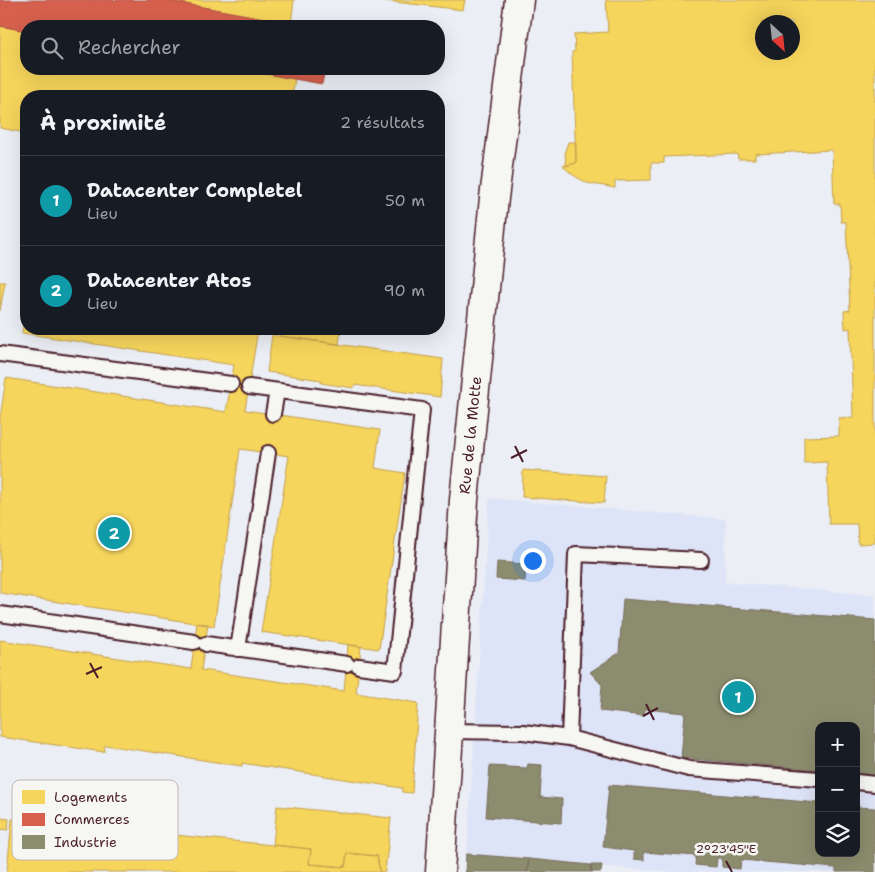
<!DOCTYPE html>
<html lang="fr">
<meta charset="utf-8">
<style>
body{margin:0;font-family:"Shantell Sans",sans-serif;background:#242831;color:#f1f3f6}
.controls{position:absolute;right:15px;bottom:15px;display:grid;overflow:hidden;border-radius:10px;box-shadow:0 5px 20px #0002}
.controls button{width:45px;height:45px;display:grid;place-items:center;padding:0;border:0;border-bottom:1px solid #363941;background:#171b24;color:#f1f3f6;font:25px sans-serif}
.compass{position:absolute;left:755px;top:15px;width:45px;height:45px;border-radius:50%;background:#171b24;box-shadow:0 5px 20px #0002;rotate:153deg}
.you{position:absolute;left:532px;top:560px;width:18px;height:18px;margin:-12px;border:4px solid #fff;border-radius:50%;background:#1a73e8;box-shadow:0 0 0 8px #1a73e833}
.badge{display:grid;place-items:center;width:32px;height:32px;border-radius:50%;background:#b45309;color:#fff;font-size:16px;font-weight:700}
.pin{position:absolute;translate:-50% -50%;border:2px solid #fff;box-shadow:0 1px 5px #0006}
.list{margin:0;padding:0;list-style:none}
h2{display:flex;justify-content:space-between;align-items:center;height:65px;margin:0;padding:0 20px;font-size:21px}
h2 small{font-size:16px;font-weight:400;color:#9ea1a6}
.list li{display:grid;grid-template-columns:32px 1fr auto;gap:15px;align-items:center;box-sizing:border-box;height:90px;padding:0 20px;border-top:1px solid #363941}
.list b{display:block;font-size:19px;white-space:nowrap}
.list p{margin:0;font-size:16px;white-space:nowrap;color:#9ea1a6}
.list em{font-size:16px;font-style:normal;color:#9ea1a6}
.icon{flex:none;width:28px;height:28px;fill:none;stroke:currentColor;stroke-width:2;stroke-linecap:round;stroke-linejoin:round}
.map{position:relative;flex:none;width:875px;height:872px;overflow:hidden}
.search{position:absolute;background:#171b24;box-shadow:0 5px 20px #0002;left:20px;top:20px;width:425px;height:55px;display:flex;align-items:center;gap:12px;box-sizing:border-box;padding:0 18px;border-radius:20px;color:#9ea1a6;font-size:19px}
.panel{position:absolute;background:#171b24;box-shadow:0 5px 20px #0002;left:20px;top:90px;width:425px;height:245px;border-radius:20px}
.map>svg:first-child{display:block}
</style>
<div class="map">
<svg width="875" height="872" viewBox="0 0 875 872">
<rect width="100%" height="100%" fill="#ebeef4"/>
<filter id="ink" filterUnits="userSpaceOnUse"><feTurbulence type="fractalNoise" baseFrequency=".02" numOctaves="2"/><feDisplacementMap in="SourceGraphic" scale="10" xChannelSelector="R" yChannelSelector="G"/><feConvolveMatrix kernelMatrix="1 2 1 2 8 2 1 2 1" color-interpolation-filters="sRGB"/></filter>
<g filter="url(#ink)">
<path fill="#dee4f7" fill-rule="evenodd" d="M489,498L726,519L725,582L875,595V872H669L467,855ZM819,726H856V853H819Z"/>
<path fill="#f6d55c" stroke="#c29e4d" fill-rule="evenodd" d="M163,0H294L291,23Z
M377,0H465L463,10Z
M606,0H875V543L858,544L857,524H829L827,462L804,463V437L839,436V418L853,417L850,328L845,329L844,311L850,310L846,222H841L840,204H834L832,150L755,154V159H738L737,154L664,157V163H651V180L615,181V188L587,183L573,175L563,166L576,163L572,52L575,51L574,34L608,32ZM762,22H792V52H762Z
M0,26L26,31V69H239L295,79L292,96H26V133L0,128Z
M568,142H576V163L566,166L565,151Z
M0,282H5L0,311Z
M26,304V329H258L245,410L380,430L375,468L405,473L379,649L261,632L289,456L240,449L214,626L0,593V419L6,378L226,412L234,365L22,333Z
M281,329H341L339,344L280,336Z
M272,335L443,359L440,397L355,385L354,388L321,383V380L267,372Z
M523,470L606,476L604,503L522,497Z
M197,623L208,624L201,670L344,691L348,645L361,647L356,693L418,703L412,793L402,792V788L242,763V766L105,745L104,752L0,737V640L191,669Z
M277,806L391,818L385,872H380L377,856L347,853L345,867L309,864L311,849L273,845Z
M0,818L9,819L8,830L0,829Z
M12,819L89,827L88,841L123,845L126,830L311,849L309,864L345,867L347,853L377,856L380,872H7Z"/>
<path fill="#d6604d" stroke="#ac4c43" d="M0,0H163L309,26H26V31L0,26Z
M239,69H325L322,84Z"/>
<path fill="#8c8c6e" stroke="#786b5a" d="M497,562L526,564L525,581L496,579Z
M623,599L875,620V775L856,774V726H819V770L681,758L685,713L645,709L644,716L600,711L602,685L590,672L619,653Z
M528,764L542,765L540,797L562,799L561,823L486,817L490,766L527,768Z
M609,785L819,803V853H856V807L875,808V872H836V868L741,860L740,869L722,867V858H717L716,867L695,865L696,856L644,852V860L634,859V851L603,847Z
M466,854L529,859L527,872H465Z
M529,859L591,865V872H527Z
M591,865H602L601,872H591Z"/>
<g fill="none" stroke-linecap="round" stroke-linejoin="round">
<g stroke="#4a1f2b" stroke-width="18">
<path id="service" d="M0,354L231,384
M249,387L422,410L395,671L359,666
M273,414L277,391
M0,614L194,642
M206,644L347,664
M238,649L268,453
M449,731L523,732L569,738L689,769L819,779
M569,738L576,554L701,560
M856,782L875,784"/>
</g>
<g stroke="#4a1f2b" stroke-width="31">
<g id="minor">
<path id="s1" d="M440,872L464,500L494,198L519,0"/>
</g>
</g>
<use href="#service" stroke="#f6f6f2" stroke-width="14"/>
<use href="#minor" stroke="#f6f6f2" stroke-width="28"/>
</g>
</g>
<path fill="none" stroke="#4a1f2b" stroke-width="2" d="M515,446L523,462M511,458L527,450M90,663L98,678M86,674L102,667M646,704L654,720M643,716L658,708M726,861L732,872"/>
<g text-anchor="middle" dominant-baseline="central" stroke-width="5" stroke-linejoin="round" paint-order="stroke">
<g font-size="15" fill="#4a1f2b" stroke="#f6f6f2">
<text stroke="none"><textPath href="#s1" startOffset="438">Rue de la Motte</textPath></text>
</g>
</g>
<rect x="12" y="780" width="166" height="80" rx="8" fill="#f6f6f2" stroke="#c2b6b6" stroke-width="1"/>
<rect x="22" y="790" width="23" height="14" fill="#f6d55c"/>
<rect x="22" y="813" width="23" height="13" fill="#d6604d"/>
<rect x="22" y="835" width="23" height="14" fill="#8c8c6e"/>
<g font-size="14" fill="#4a1f2b">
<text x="54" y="802">Logements</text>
<text x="54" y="824">Commerces</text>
<text x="54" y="847">Industrie</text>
</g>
<g font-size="12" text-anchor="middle" fill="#4a1f2b" stroke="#f6f6f2" stroke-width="5" stroke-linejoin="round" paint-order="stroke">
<text x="726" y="853">2°23'45"E</text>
</g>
</svg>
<div class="controls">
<button>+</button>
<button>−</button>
<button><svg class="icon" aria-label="layers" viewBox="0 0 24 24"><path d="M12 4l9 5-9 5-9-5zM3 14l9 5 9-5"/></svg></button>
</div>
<svg class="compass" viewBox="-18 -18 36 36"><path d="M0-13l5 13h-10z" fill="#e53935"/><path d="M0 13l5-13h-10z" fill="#9ea1a6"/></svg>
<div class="you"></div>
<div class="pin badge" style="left:738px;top:697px;background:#0f9aa8">1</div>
<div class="pin badge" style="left:114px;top:533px;background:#0f9aa8">2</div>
<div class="search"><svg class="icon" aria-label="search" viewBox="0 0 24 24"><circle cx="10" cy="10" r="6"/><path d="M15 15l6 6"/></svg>Rechercher</div>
<section class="panel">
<h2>À proximité<small>2 résultats</small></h2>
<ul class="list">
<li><span class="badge" style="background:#0f9aa8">1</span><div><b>Datacenter Completel</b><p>Lieu</p></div><em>50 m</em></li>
<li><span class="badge" style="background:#0f9aa8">2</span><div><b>Datacenter Atos</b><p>Lieu</p></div><em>90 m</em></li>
</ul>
</section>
</div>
